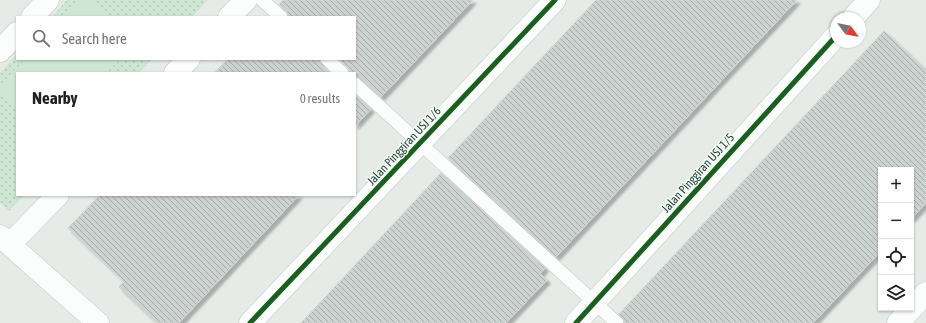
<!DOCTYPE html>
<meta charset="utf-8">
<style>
body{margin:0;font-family:"Asap Condensed",sans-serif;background:#f6f6f6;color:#202124}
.controls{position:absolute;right:12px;bottom:12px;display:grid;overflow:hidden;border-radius:0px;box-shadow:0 1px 3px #0004}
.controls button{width:36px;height:36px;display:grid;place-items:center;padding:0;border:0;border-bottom:1px solid #e0e0e0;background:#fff;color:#202124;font:20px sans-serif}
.compass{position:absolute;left:830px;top:12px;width:36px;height:36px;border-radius:50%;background:#fff;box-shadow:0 1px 3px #0004;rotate:123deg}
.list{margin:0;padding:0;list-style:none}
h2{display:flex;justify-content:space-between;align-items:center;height:52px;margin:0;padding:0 16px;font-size:17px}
h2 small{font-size:13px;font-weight:400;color:#757577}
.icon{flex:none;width:22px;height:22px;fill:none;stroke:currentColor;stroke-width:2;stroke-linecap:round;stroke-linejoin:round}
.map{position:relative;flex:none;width:926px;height:323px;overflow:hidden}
.search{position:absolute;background:#fff;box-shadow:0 1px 3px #0004;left:16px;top:16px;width:340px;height:44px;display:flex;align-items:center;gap:10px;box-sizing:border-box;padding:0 14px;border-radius:0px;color:#757577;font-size:15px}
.panel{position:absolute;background:#fff;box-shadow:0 1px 3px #0004;left:16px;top:72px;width:340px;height:124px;border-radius:0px}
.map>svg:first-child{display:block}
</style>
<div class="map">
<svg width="926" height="323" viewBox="0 0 926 323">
<defs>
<pattern id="park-dots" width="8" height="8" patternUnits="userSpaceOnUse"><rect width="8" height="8" fill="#cee6d3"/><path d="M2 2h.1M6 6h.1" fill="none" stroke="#b1c6b6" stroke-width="1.8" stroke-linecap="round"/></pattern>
<pattern id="building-back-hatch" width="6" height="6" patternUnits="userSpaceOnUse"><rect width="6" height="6" fill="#ccd2d0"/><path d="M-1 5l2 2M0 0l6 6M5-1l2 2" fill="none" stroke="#a5acaa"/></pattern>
<filter id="shadow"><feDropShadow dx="3.5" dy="3.5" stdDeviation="1" flood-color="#0004"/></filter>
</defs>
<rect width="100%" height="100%" fill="#e6ebe8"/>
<path fill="url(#park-dots)" d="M67,0H208L192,17H52Z
M17,54V59H152L139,73H17V195H24L9,211L0,203V73Z"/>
<path fill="#cee6d3" d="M81,0H94L112,17H65Z
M25,59H120L107,73H17V106L0,90V85Z"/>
<path fill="url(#building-back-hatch)" stroke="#ced5d1" filter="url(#shadow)" d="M283,0H473L381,97L360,78L355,76V73H350L348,67L339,59H355V17H289L287,11L279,4Z
M596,0H797L556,257L448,158Z
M884,31L926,70V203L911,219V170H881V251L813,323H625L624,320L619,314Z
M228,59H319L321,65L330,73H214Z
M355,95L371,109L355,126Z
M441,173L545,268L540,274L547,280L506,323H301Z
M100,195H299L179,323H157L119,287L124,281L68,228Z"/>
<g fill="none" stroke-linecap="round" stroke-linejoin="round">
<g stroke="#c3c8c5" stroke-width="14">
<path id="service" d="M262,0L281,17
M327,59L342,73
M355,84L617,323"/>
</g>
<g stroke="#c3c8c5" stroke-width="23">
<path id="minor" d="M32,17L48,0
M229,17L246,0
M853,18L869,0
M0,51L17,33
M175,73L189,59
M0,236L98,323
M10,244L58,195
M250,323L555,0
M576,323L836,36
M898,323L926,293"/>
</g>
<use href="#service" stroke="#fbfcfc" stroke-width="13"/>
<use href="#minor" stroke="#fbfcfc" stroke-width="22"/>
<g stroke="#f5faf7" stroke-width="8">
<path id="cycleway" d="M250,323L555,0
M576,323L836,36"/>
</g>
<use href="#cycleway" stroke="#1b5e20" stroke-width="5"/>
</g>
<g text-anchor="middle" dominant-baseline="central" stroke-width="3" stroke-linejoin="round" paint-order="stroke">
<g font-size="12" fill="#214236" stroke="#f5faf7">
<text transform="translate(404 146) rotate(-47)">Jalan Pinggiran USJ 1/6</text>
<text transform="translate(698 173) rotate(-48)">Jalan Pinggiran USJ 1/5</text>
</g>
</g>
</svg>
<div class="controls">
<button>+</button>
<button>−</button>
<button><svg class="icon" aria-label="locate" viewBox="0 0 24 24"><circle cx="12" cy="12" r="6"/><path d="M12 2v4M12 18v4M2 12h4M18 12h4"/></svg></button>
<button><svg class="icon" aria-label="layers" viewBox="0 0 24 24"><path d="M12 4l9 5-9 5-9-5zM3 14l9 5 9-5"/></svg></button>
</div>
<svg class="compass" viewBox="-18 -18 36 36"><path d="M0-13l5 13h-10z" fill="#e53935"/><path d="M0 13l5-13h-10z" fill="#757577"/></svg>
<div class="search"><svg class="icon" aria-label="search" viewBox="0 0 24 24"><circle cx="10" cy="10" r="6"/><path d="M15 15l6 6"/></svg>Search here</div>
<section class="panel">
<h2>Nearby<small>0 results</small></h2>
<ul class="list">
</ul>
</section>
</div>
